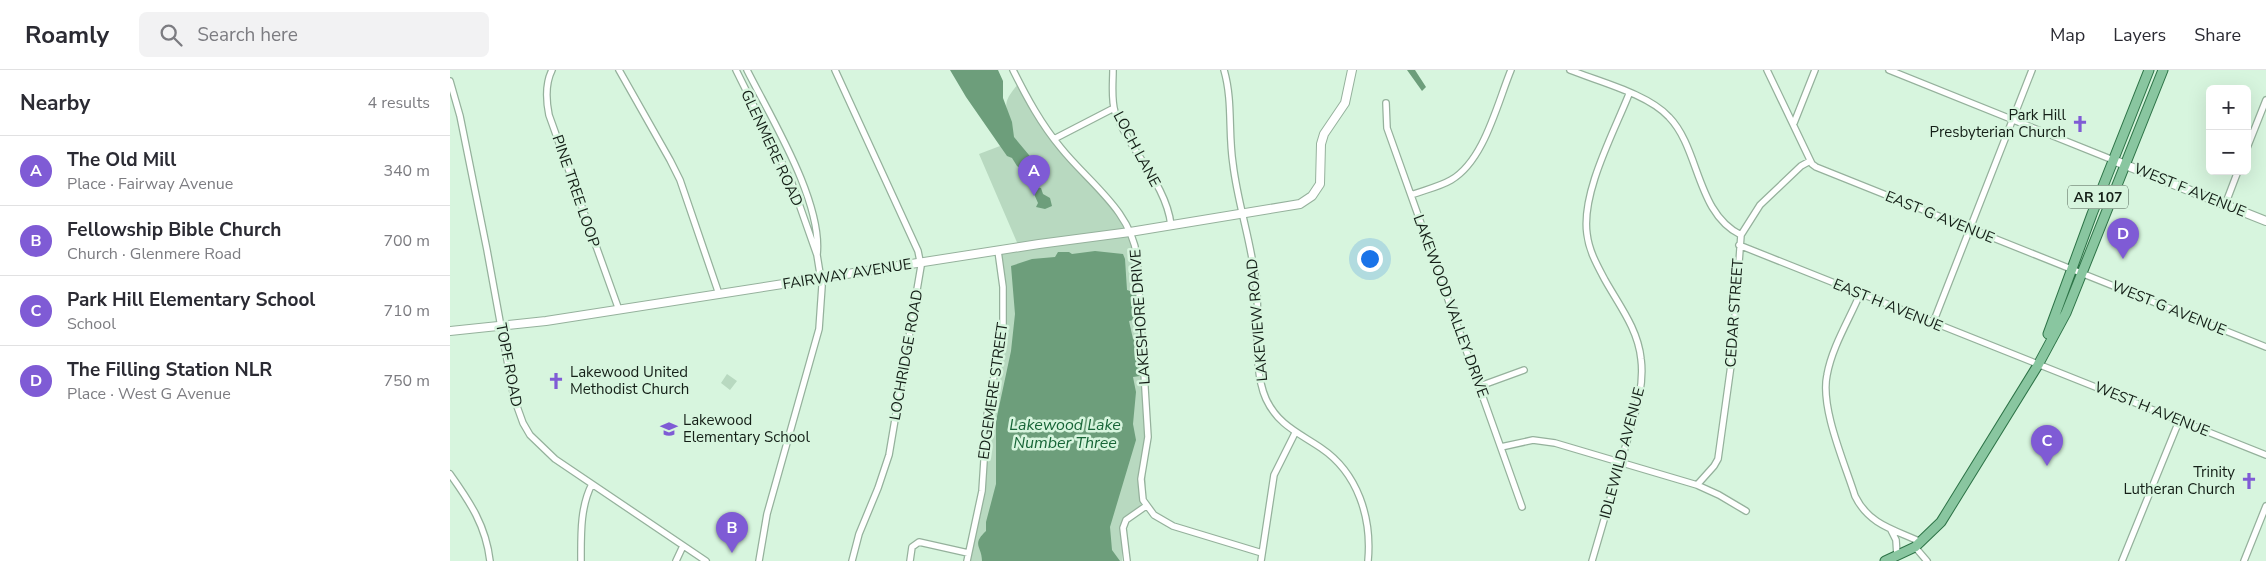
<!DOCTYPE html>
<meta charset="utf-8">
<style>
body{margin:0;font-family:"Nunito Sans",sans-serif;background:#f2f2f3;color:#2b2b33}
.controls{position:absolute;right:15px;top:15px;display:grid;overflow:hidden;border-radius:8px;box-shadow:0 5px 20px #0002}
.controls button{width:45px;height:45px;display:grid;place-items:center;padding:0;border:0;border-bottom:1px solid #e1e1e2;background:#fff;color:#2b2b33;font:25px sans-serif}
.you{position:absolute;left:919px;top:188px;width:18px;height:18px;margin:-12px;border:4px solid #fff;border-radius:50%;background:#1a73e8;box-shadow:0 0 0 8px #1a73e833}
.badge{display:grid;place-items:center;width:32px;height:32px;border-radius:50%;background:#7f5bd5;color:#fff;font-size:16px;font-weight:700}
.pin{position:absolute;translate:-50% -41px;filter:drop-shadow(0 1px 2px #0008)}
.pin::after{content:'';position:absolute;top:26px;width:18px;height:15px;background:inherit;clip-path:polygon(0 0,100% 0,50% 100%)}
.list{margin:0;padding:0;list-style:none}
h2{display:flex;justify-content:space-between;align-items:center;height:65px;margin:0;padding:0 20px;font-size:21px}
h2 small{font-size:16px;font-weight:400;color:#7c7c81}
.list li{display:grid;grid-template-columns:32px 1fr auto;gap:15px;align-items:center;box-sizing:border-box;height:70px;padding:0 20px;border-top:1px solid #e1e1e2}
.list b{display:block;font-size:19px;white-space:nowrap}
.list p{margin:0;font-size:16px;white-space:nowrap;color:#7c7c81}
.list em{font-size:16px;font-style:normal;color:#7c7c81}
.icon{flex:none;width:28px;height:28px;fill:none;stroke:currentColor;stroke-width:2;stroke-linecap:round;stroke-linejoin:round}
.map{position:relative;flex:none;width:1816px;height:491px;overflow:hidden}
header{display:flex;align-items:center;gap:30px;box-sizing:border-box;height:70px;padding:0 25px;background:#fff;border-bottom:1px solid #e1e1e2}
header strong{font-size:24px}
nav{display:flex;gap:28px;margin-inline-start:auto;font-size:18px}
.search{width:350px;height:45px;background:#f2f2f3;display:flex;align-items:center;gap:12px;box-sizing:border-box;padding:0 18px;border-radius:8px;color:#7c7c81;font-size:19px}
main{display:flex}
aside{flex:1;background:#fff}
.map>svg:first-child{display:block}
</style>
<header>
<strong>Roamly</strong>
<div class="search"><svg class="icon" aria-label="search" viewBox="0 0 24 24"><circle cx="10" cy="10" r="6"/><path d="M15 15l6 6"/></svg>Search here</div>
<nav><a>Map</a><a>Layers</a><a>Share</a></nav>
</header>
<main>
<aside>
<h2>Nearby<small>4 results</small></h2>
<ul class="list">
<li><span class="badge">A</span><div><b>The Old Mill</b><p>Place · Fairway Avenue</p></div><em>340 m</em></li>
<li><span class="badge">B</span><div><b>Fellowship Bible Church</b><p>Church · Glenmere Road</p></div><em>700 m</em></li>
<li><span class="badge">C</span><div><b>Park Hill Elementary School</b><p>School</p></div><em>710 m</em></li>
<li><span class="badge">D</span><div><b>The Filling Station NLR</b><p>Place · West G Avenue</p></div><em>750 m</em></li>
</ul>
</aside>
<div class="map">
<svg width="1816" height="491" viewBox="0 0 1816 491">
<rect width="100%" height="100%" fill="#d7f5de"/>
<path fill="#b8d9c0" d="M569,13L591,52L662,134L682,163L692,270L696,436C668,457 672,457 672,491H517L529,441L534,367L551,269L553,217L548,181L569,177L529,84L550,76L563,62C556,35 550,35 569,13Z
M277,304L287,311L280,320L271,313Z"/>
<path fill="#6d9e7b" d="M500,0H548L553,11V28L562,52L564,67L584,91L590,111L587,116L578,104L567,96L562,88L557,86L550,76L516,27Z
M957,0H965L976,17L972,21Z
M585,117L591,118L593,124L600,128L602,136L595,139L586,137L588,133L584,124Z
M645,181L673,184L675,189L677,220L686,223L687,249L679,251L683,269L689,273L690,306L683,307L686,322L683,354L686,370L660,457L662,480L670,491H532C532,476 521,475 536,461V452L546,414V351L561,281L565,244L561,196L582,189L605,187L608,182H619L622,184Z"/>
<g fill="none" stroke-linecap="round" stroke-linejoin="round">
<g stroke="#95b19c" stroke-width="8">
<path id="street" d="M102,0C95,14 96,30 99,45L169,240
M169,0L220,90L230,110L269,224
M286,0L341,111L367,185L372,216L369,259L317,444L309,491
M297,0C321,48 373,132 367,185
M385,0L468,181L471,196L439,385L428,418L409,464L402,491
M563,0C577,28 591,54 611,78C639,113 682,141 687,188L698,367L691,409L693,430L704,445L723,456L812,483
M663,0C663,13 661,29 665,42C680,82 716,113 721,155
M774,0C783,31 778,62 783,94C788,137 804,179 807,224C809,256 803,300 816,329C828,355 849,363 871,378C908,403 922,448 918,491
M1120,0C1150,12 1198,24 1219,47C1250,79 1246,143 1291,165
M1317,0L1362,94L1366,97L1816,277
M1439,0L1663,90
M0,11L10,46L37,180L64,328L73,353L80,365L105,389L256,491
M936,33L937,58L1072,437
M1344,53L1365,0
M604,69L664,38
M1797,78L1816,30
M961,125C974,120 989,117 1001,110C1034,91 1047,34 1061,0
M1775,135L1788,101
M1289,175L1816,385
M1410,224C1399,250 1382,277 1377,305C1370,338 1395,394 1405,426C1419,455 1445,460 1471,472
M1483,253L1582,0
M1030,316L1074,300
M1051,377L1083,370L1105,373L1247,415L1269,425L1296,441
M0,404C20,432 36,456 40,491
M1247,415L1264,396L1268,389L1282,288L1291,165L1310,135L1351,96L1360,91
M1441,460L1446,470L1447,486
M1465,477L1477,491
M131,491C131,465 130,437 142,414
M226,491L233,476
M460,491L462,477L469,472L518,483
M517,491L532,421L537,345L553,257V217L548,181
M677,491L673,458L676,450L696,436
M811,491L824,405L845,363
M1142,491C1153,453 1164,415 1175,378C1183,349 1195,319 1191,289C1188,259 1169,235 1155,210C1147,195 1139,181 1137,164C1131,123 1164,62 1179,24
M1672,491L1729,351
M1794,491L1816,436"/>
</g>
<g stroke="#95b19c" stroke-width="10">
<path id="secondary" d="M1663,90L1816,151
M0,261L96,251L589,174L680,162L850,134L862,126L870,114L871,74L874,64L895,33L902,0"/>
</g>
<g stroke="#2d7347" stroke-width="11">
<path id="primary" d="M1598,264L1642,144L1699,0
M1435,491L1465,477L1491,452L1588,295L1616,243L1713,0"/>
</g>
<use href="#street" stroke="#fff" stroke-width="5.5"/>
<use href="#secondary" stroke="#fff" stroke-width="8"/>
<use href="#primary" stroke="#89c6a0" stroke-width="9"/>
</g>
<defs>
<g id="church-bare" transform="scale(1.35)"><path d="M-1.2-6h2.4v3.5h3.3v2.4h-3.3V6h-2.4V-.1h-3.3v-2.4h3.3Z" fill="#7f5bd5" stroke="#d7f5de" stroke-width="2.5" paint-order="stroke"/></g>
<g id="school-bare" transform="scale(1.35)"><path d="M0-5L7-2L0 1L-7-2ZM-4 1L0 2.5L4 1V4Q0 6-4 4Z" fill="#7f5bd5" stroke="#d7f5de" stroke-width="2.5" paint-order="stroke"/></g>
</defs>
<g fill-rule="evenodd">
<use href="#church-bare" x="1630" y="54"/>
<use href="#church-bare" x="106" y="311"/>
<use href="#school-bare" x="219" y="359"/>
<use href="#church-bare" x="1799" y="411"/>
</g>
<g text-anchor="middle" dominant-baseline="central" stroke-width="5" stroke-linejoin="round" paint-order="stroke">
<rect fill="#d7f5de" stroke="#4e5f53" stroke-width="1" x="1618" y="115.5" width="60" height="23" rx="4"/>
<g font-size="14" font-weight="bold" fill="#141f17">
<text x="1648" y="127">AR 107</text>
</g>
<g font-size="15" fill="#141f17" stroke="#d7f5de" text-anchor="end">
<text x="1616" y="45">Park Hill<tspan x="1616" dy="17">Presbyterian Church</tspan></text>
<text x="120" y="302" text-anchor="start">Lakewood United<tspan x="120" dy="17">Methodist Church</tspan></text>
<text x="233" y="350" text-anchor="start">Lakewood<tspan x="233" dy="17">Elementary School</tspan></text>
<text x="1785" y="402">Trinity<tspan x="1785" dy="17">Lutheran Church</tspan></text>
</g>
<g font-size="15" fill="#141f17" stroke="#d7f5de">
<text transform="translate(322 78) rotate(65)">GLENMERE ROAD</text>
<text transform="translate(687 79) rotate(62)">LOCH LANE</text>
<text transform="translate(1740 120) rotate(22)">WEST F AVENUE</text>
<text transform="translate(126 121) rotate(71)">PINE TREE LOOP</text>
<text transform="translate(1490 147) rotate(22)">EAST G AVENUE</text>
<text transform="translate(397 204) rotate(-9)">FAIRWAY AVENUE</text>
<text transform="translate(1438 235) rotate(22)">EAST H AVENUE</text>
<text transform="translate(1001 236) rotate(70)">LAKEWOOD VALLEY DRIVE</text>
<text transform="translate(1719 238) rotate(22)">WEST G AVENUE</text>
<text transform="translate(1284 243) rotate(-86)">CEDAR STREET</text>
<text transform="translate(690 247) rotate(-94)">LAKESHORE DRIVE</text>
<text transform="translate(807 250) rotate(-95)">LAKEVIEW ROAD</text>
<text transform="translate(456 285) rotate(-80)">LOCHRIDGE ROAD</text>
<text transform="translate(59 295) rotate(79)">TOPF ROAD</text>
<text transform="translate(543 321) rotate(-82)">EDGEMERE STREET</text>
<text transform="translate(1702 339) rotate(22)">WEST H AVENUE</text>
<text transform="translate(1172 383) rotate(-75)">IDLEWILD AVENUE</text>
</g>
<g font-size="16" font-style="italic" fill="#176537" stroke="#d7f5de">
<text x="615" y="355">Lakewood Lake<tspan x="615" dy="18">Number Three</tspan></text>
</g>
</g>
</svg>
<div class="controls">
<button>+</button>
<button>−</button>
</div>
<div class="you"></div>
<div class="pin badge" style="left:584px;top:126px">A</div>
<div class="pin badge" style="left:282px;top:483px">B</div>
<div class="pin badge" style="left:1597px;top:396px">C</div>
<div class="pin badge" style="left:1673px;top:189px">D</div>
</div>
</main>
